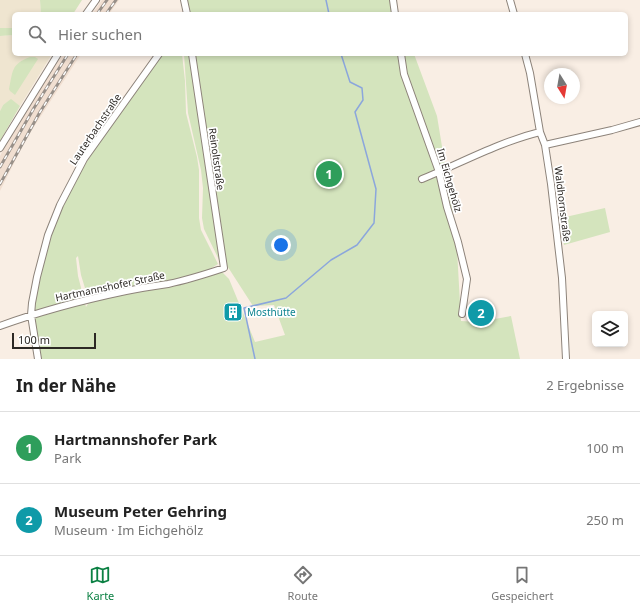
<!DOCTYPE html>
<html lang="de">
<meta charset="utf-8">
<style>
body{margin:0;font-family:"Noto Sans",sans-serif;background:#f6f6f6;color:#222}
.controls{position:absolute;right:12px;bottom:12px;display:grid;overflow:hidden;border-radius:6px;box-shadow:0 2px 6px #0003}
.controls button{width:36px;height:36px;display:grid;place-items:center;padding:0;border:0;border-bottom:1px solid #e0e0e0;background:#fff;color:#222;font:20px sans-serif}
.compass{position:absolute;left:544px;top:68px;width:36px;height:36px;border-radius:50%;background:#fff;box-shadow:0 2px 6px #0003;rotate:169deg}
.scale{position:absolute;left:12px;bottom:10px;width:84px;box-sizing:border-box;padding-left:4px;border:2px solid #2c2824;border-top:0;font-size:11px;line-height:14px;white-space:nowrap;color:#2c2824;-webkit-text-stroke:3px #fff;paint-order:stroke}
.you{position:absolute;left:281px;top:245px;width:14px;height:14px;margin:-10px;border:3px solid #fff;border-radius:50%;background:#1a73e8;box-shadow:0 0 0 6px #1a73e833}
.badge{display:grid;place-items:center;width:26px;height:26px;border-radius:50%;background:#0b8043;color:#fff;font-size:13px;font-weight:700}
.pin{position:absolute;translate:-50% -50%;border:2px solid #fff;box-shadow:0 1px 4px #0006}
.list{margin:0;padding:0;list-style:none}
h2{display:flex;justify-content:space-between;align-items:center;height:52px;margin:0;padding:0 16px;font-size:17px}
h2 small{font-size:13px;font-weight:400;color:#767676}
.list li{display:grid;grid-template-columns:26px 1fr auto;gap:12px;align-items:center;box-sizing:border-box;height:72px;padding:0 16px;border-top:1px solid #e0e0e0}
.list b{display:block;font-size:15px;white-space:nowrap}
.list p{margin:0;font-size:13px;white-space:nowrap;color:#767676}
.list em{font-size:13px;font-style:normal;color:#767676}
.icon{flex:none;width:22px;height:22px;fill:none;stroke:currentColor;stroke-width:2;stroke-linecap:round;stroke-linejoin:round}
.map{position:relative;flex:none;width:640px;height:359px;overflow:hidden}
.search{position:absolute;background:#fff;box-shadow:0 2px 6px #0003;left:12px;right:12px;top:12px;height:44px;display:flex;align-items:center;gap:10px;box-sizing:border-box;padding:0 14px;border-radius:6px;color:#767676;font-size:15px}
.sheet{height:196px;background:#fff}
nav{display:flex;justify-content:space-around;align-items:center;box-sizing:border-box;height:56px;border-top:1px solid #e0e0e0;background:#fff;font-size:11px;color:#767676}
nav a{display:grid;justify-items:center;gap:2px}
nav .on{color:#0b8043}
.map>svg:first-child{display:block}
</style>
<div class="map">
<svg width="640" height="359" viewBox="0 0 640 359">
<rect width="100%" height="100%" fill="#f9eee4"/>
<path fill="#efe5d0" d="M0,0H40L41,14H14V28H0Z
M14,35V54H52L20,106L11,100L3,105L0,111V36Z"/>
<path fill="#f1dfd1" d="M102,0H119L109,14H92Z
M63,54H81L26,139L0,191V156L12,133Z"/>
<path fill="#d4e4bd" d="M40,0H82L73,14H41Z
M186,0H394L399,14H188Z
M0,28H14V35L0,36Z
M162,54H182L185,81L186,113L197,157L199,170V218L201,230L218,264L205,272L167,282L88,298L81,275L78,256L76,258L78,276L86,307L89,302L110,296L221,271L229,279L255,342L285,335L274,305L253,306L224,261L194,54H414L437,116L456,232L461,321L478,322L511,316L520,359H40L34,320L37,316L34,308L39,278L51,236L62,206L78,175L109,128Z
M184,54H189L221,259L219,260L204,229L202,218L203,188L201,170L188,113Z
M30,57H35L38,59L15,95L10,91L9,89C13,71 11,64 30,57Z
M11,99L20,106L0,141V111L3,105Z
M605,208L610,232L564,245L561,218Z"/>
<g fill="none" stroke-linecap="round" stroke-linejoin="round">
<path stroke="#8ba6dc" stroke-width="1.5" d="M326,0L329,14
M255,359L244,308L286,298L331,260L357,245L374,223L376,189L355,112L363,100L362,88L350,82L341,54"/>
<g stroke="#8d837a" stroke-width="8">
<path id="minor" d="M184,0L187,14
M393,0L395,14
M510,0L514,14
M86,14L96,0
M401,54L404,74L439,172L447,207L458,242L467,279L462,314
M525,54L530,73L540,132L545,145L551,184L562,278L566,359
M545,145L612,130L640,122
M0,148L58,54
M422,179C461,163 499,142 540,132
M0,326C41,311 83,300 126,291C140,288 154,286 168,284C187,280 206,274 224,268L192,54
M38,359L31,315L32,303L37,277L48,235L60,205L84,159L159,54"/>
</g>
<use href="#minor" stroke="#fff" stroke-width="6"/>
<g stroke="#989089" stroke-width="3">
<path id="rail" d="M97,14L107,0
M106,14L116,0
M0,167L34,108L68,54
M0,184L40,112L77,54"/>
</g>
<use href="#rail" stroke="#fff" stroke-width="1.5" stroke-dasharray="4.5" stroke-linecap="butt"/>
</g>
<defs>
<g id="building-square" transform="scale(1)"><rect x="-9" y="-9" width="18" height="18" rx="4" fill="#0f9aa8" stroke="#fff"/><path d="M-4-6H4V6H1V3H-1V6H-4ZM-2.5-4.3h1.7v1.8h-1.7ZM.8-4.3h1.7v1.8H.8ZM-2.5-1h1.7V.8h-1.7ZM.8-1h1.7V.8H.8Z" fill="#fff"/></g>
</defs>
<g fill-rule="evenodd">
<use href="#building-square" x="233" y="312"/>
</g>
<g text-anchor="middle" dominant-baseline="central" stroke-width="3.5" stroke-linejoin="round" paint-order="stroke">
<g font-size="10" fill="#2c2824" stroke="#fff">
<text transform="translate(95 129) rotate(-56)">Lauterbachstraße</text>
<text transform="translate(217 159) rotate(82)">Reinoltstraße</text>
<text transform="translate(450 180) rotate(74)">Im Eichgehölz</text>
<text transform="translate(563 204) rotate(83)">Waldhornstraße</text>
<text transform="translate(110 286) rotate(-12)">Hartmannshofer Straße</text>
</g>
<g font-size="10" fill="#0d838f" stroke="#fff" text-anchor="start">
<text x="247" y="312">Mosthütte</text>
</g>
</g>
</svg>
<div class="controls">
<button><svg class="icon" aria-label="layers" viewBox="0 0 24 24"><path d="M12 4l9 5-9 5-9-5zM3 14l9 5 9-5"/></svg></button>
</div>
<svg class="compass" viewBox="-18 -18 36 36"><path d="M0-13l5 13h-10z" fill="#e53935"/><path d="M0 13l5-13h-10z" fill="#767676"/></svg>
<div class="scale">100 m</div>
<div class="you"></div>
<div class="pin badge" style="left:329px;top:174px;background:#2e9e5b">1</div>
<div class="pin badge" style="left:481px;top:313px;background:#0f9aa8">2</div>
<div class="search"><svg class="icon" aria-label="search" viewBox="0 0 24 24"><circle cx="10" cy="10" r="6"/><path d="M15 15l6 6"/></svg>Hier suchen</div>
</div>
<section class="sheet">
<h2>In der Nähe<small>2 Ergebnisse</small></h2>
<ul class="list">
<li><span class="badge" style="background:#2e9e5b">1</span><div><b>Hartmannshofer Park</b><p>Park</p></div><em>100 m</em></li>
<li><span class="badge" style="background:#0f9aa8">2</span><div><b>Museum Peter Gehring</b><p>Museum · Im Eichgehölz</p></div><em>250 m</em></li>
</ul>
</section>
<nav>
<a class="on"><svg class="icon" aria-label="map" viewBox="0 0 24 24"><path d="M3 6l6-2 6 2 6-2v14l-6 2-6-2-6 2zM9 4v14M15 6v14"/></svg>Karte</a>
<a><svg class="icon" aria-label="directions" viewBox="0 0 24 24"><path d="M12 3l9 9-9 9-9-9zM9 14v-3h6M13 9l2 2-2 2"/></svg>Route</a>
<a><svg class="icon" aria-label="saved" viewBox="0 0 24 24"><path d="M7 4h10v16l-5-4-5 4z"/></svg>Gespeichert</a>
</nav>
